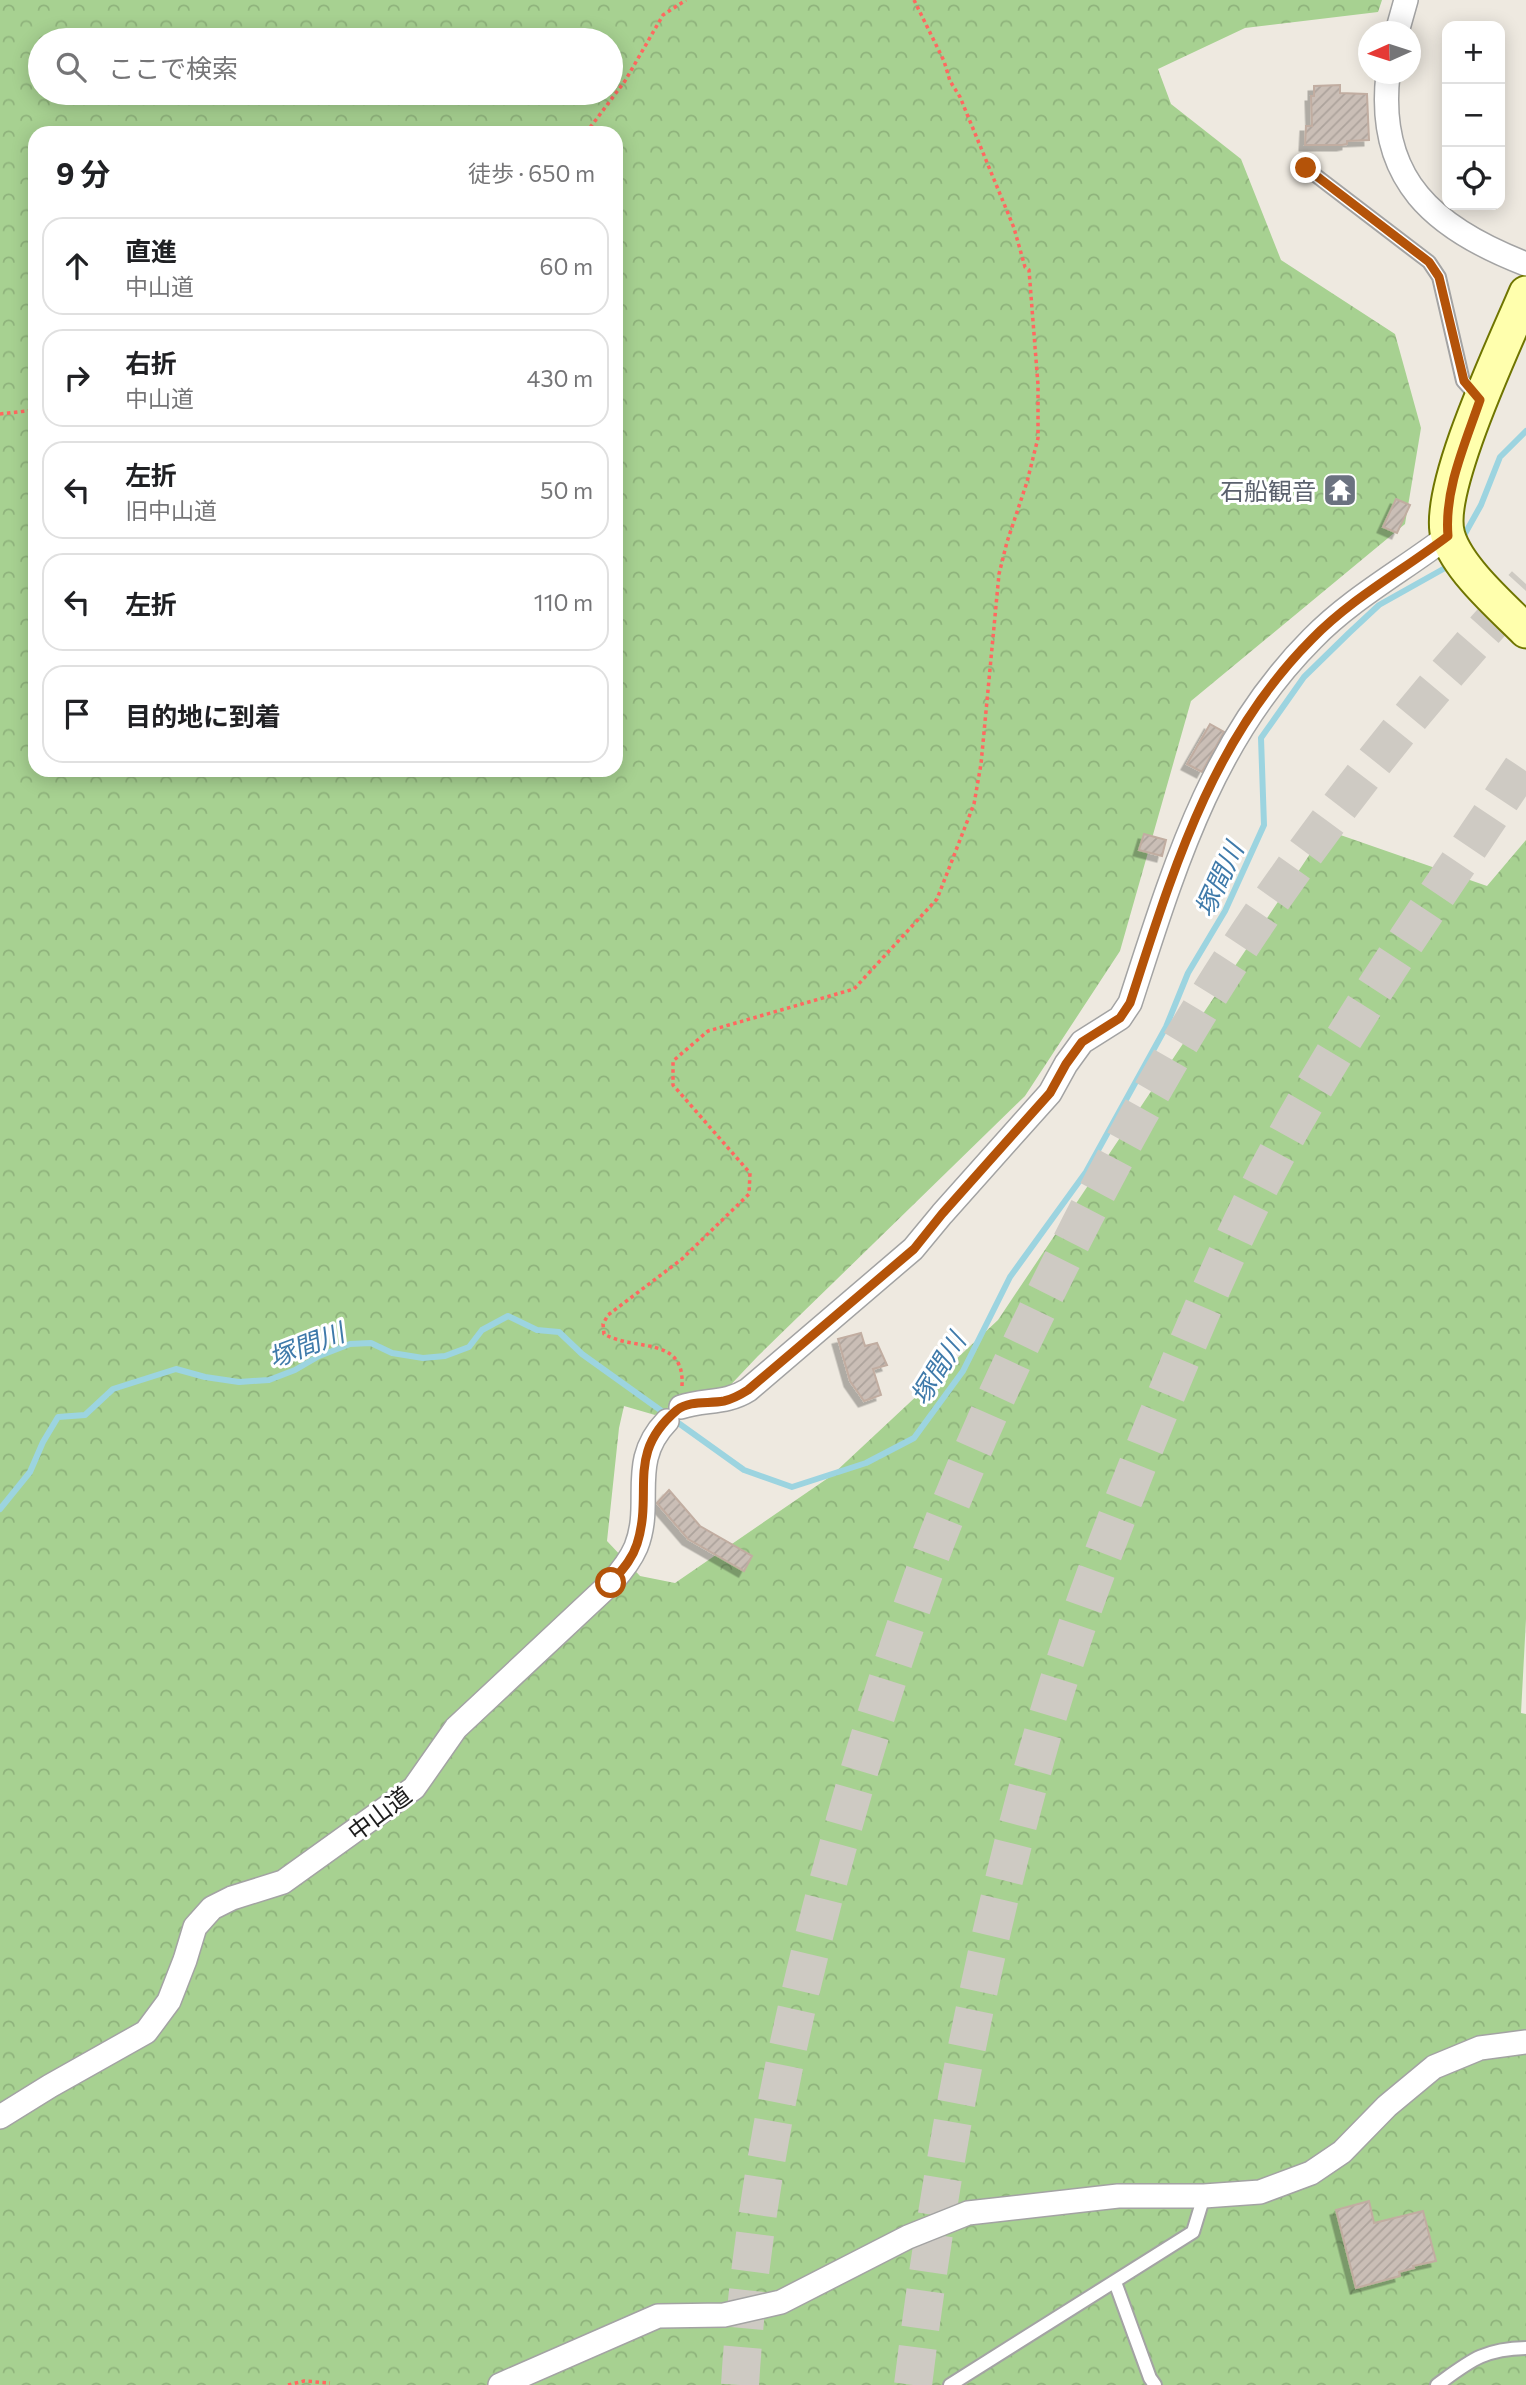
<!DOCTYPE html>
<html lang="ja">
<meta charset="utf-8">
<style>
body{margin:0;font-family:Commissioner,"Noto Sans JP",sans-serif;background:#f6f6f6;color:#202124}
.controls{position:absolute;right:21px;top:21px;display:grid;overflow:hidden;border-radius:14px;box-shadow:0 4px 18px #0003}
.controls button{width:63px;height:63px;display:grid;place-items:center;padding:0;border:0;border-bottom:2px solid #e0e0e0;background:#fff;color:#202124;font:35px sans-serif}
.compass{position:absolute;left:1358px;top:21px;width:63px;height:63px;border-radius:50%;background:#fff;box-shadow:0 4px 18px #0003;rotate:267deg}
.stop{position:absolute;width:21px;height:21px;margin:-16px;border:5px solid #b45309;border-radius:50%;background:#fff}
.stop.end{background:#b45309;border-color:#fff;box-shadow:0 2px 7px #0008}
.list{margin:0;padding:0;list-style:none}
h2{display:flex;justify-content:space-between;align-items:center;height:91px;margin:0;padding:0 28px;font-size:30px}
h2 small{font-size:23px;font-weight:400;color:#757577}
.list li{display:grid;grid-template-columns:46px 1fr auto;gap:21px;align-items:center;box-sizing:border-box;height:98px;margin:0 14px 14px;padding:0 14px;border:2px solid #e0e0e0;border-radius:21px}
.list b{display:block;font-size:26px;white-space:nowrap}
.list p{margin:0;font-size:23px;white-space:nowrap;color:#757577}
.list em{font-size:23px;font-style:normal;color:#757577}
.icon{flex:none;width:38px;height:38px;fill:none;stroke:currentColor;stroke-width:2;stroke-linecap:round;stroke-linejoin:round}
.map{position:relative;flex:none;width:1526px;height:2385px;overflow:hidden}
.search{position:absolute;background:#fff;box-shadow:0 4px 18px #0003;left:28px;top:28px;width:595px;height:77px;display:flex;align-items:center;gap:18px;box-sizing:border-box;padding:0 24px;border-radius:38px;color:#757577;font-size:26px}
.panel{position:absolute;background:#fff;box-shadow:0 4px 18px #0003;left:28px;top:126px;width:595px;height:651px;border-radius:21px}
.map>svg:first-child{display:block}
</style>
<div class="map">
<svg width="1526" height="2385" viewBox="0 0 1526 2385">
<defs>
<pattern id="forest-crowns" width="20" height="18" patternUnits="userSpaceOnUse" patternTransform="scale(1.75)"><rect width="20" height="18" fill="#a7d191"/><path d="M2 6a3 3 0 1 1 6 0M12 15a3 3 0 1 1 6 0" fill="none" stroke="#8fb37c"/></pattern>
<pattern id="building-hatch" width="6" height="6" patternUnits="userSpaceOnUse" patternTransform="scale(1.75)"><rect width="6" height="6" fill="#cabeb6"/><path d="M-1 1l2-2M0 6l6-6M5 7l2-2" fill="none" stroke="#ada39c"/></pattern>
<filter id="shadow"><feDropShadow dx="-5.5" dy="5.5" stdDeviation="0" flood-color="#0004"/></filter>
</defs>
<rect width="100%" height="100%" fill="#eee9e0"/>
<path fill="url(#forest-crowns)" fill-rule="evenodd" d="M0,0H1382L1378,12L1245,28L1158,69L1171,104L1241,159L1281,260L1395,334L1421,428L1405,524L1191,701L1120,951L1025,1096L758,1356L721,1395L687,1397L655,1415L624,1406L619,1428L607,1541L640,1576L675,1583L831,1476L998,1320L1326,830L1487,886L1526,840V1619L1521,1713L1526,1714V2385H0ZM40,40H611V93H40ZM35,133H616V770H35Z"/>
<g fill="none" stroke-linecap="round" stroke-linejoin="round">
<path stroke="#9cd4e0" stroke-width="6" d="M1462,539L1481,505L1500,457L1526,431
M0,1509L30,1472L43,1442L58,1417L85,1415L113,1389L176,1369L205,1377L239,1382L269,1380L295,1370L319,1356L350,1344L371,1343L392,1353L423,1358L445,1356L469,1347L482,1330L508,1316L537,1330L559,1332L582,1354L744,1470L792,1487L866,1463L914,1438L963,1371L1010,1277L1086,1172L1166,1027L1188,973L1225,911L1264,825L1261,738L1304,677L1349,633L1379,605L1445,568L1450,560"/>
</g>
<path fill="url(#building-hatch)" stroke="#c1ada1" stroke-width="2" filter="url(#shadow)" d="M1340,85V93L1367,94L1369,140L1347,141V144L1342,145H1305L1306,126H1312L1311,96H1314V86Z
M1396,499L1410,505L1397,533L1383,527Z
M1210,724L1224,732L1202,772L1187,764Z
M1144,834L1166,840L1162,856L1139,850Z
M861,1333L865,1346L877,1343L887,1365L873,1369L881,1395L864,1401L850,1381L838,1339Z
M669,1490L700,1526L752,1556L744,1571L688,1539L657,1503Z
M1369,2201L1374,2223L1423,2211L1436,2261L1413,2266L1414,2268L1399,2272L1400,2276L1356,2288L1336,2210Z"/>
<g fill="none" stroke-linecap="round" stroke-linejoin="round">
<path stroke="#cecac3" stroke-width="38" stroke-dasharray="38 19" stroke-linecap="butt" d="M740,2385C751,2202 790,2018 839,1842C862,1758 888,1675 917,1593C961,1467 1019,1344 1080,1225C1132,1124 1188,1024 1251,930C1333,808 1427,692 1526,584
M913,2385C939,2172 979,1961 1037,1754C1068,1641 1111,1530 1155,1422C1190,1337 1225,1253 1267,1172C1342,1029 1437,896 1526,762"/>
<g stroke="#a3a3a3" stroke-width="16">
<path id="lane" d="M1306,168L1429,262L1439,277L1463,381L1479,399
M1115,2282L1150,2378L1155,2385
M950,2385L1193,2232L1204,2196
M1437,2385C1470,2361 1483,2349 1526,2348"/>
</g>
<g stroke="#a3a3a3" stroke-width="26">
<path id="street" d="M1397,32L1406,0
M1388,74C1376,180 1435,229 1526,264
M681,1407C704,1399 726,1404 748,1390L913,1249L942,1214L1050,1093L1066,1064L1082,1042L1120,1018L1130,1003C1173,871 1211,740 1312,639C1352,598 1402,571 1448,536
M0,2117L50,2086L146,2032L169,2001L185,1960L195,1927L212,1908L232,1898L283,1882L414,1788L456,1728L611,1583C621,1572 630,1561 636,1547C654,1502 627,1462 667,1421
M500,2385L658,2316L724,2315L781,2302L908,2237L968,2213L1118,2196H1204L1260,2192L1311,2173L1342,2152L1387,2106L1434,2067L1480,2048L1526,2042"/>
</g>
<g stroke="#6f7500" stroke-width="37">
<path id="secondary" d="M1526,293C1506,341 1434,491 1448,536C1458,569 1502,607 1526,631"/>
</g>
<path stroke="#ff6860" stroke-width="3.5" stroke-dasharray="3.5 3.5" stroke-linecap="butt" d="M586,133L625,81L663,15L686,0
M0,414L35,410
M682,1386C685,1335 635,1352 604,1334L603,1324L608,1315L682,1259L749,1194L750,1173L673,1085V1061L708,1031L854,989L937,899L974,804L981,764L999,574L1007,542L1027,482L1038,438V385L1029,270L1025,267L1014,228L960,97L950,81L944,61L914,0
M288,2385L304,2381L330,2383"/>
<use href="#lane" stroke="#fff" stroke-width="12"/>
<use href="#street" stroke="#fff" stroke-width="23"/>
<use href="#secondary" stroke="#ffffad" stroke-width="33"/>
</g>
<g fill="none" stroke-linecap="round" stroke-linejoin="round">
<path stroke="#b45309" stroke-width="9" d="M611,1583C621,1571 632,1560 637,1544C654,1491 625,1454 677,1410C690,1400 708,1404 724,1401C733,1399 740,1395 748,1390L914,1249L942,1214L1050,1093L1066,1064L1082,1042L1120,1018L1130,1003C1173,871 1211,740 1312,639C1352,598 1402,571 1448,536C1444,490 1465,444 1480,400L1464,381L1439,277L1429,262L1306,168"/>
</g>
<defs>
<g id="temple-square" transform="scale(1.75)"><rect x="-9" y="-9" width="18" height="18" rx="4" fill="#6b7280" stroke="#fff"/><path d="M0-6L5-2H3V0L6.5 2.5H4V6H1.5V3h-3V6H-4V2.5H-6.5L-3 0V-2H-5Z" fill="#fff"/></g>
</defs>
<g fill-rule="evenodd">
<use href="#temple-square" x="1340" y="490"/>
</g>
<g text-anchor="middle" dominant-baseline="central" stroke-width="6" stroke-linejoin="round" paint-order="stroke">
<g font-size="24" fill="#5b616d" stroke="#fff" text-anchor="end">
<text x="1316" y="490">石船観音</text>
</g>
<g font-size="24" fill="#1c1c1c" stroke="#fff">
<text transform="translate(379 1813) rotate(-37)">中山道</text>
</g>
<g font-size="26" font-style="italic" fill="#3f7aaa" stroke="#fff">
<text transform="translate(1218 879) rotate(-65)">塚間川</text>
<text transform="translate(306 1344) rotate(-21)">塚間川</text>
<text transform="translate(937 1368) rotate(-58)">塚間川</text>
</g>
</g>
</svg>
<div class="controls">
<button>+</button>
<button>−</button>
<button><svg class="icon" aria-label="locate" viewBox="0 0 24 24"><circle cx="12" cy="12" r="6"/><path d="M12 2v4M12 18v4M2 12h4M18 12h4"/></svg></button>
</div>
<svg class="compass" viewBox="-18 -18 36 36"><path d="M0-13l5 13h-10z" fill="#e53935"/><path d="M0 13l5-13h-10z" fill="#757577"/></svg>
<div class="stop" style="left:611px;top:1583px"></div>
<div class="stop end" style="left:1306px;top:168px"></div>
<div class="search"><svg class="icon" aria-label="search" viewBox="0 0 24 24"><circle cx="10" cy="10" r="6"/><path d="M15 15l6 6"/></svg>ここで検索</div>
<section class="panel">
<h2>9 分<small>徒歩 · 650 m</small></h2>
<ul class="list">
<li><svg class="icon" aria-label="ahead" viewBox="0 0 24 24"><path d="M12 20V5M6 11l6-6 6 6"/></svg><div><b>直進</b><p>中山道</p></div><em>60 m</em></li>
<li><svg class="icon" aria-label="right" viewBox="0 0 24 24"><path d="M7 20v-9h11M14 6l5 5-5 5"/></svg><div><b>右折</b><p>中山道</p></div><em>430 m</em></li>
<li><svg class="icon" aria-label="left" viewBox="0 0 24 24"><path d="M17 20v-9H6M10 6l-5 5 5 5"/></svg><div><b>左折</b><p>旧中山道</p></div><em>50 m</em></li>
<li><svg class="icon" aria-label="left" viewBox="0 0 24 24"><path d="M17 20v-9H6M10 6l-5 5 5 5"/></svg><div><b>左折</b></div><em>110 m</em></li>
<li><svg class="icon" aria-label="arrive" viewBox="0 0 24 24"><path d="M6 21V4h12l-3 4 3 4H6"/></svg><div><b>目的地に到着</b></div></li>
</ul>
</section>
</div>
